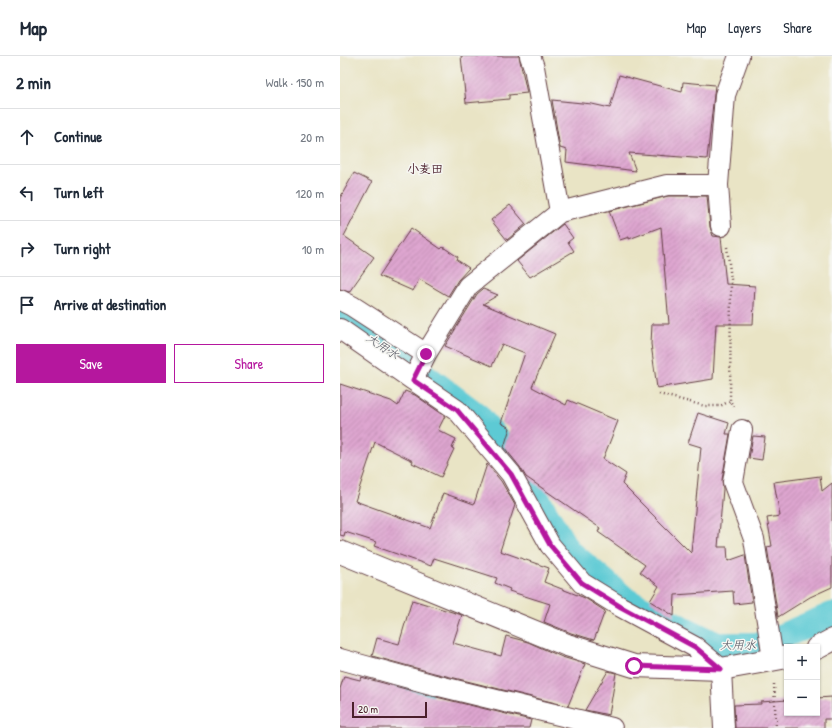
<!DOCTYPE html>
<meta charset="utf-8">
<style>
body{margin:0;font-family:"Patrick Hand","Klee One",sans-serif;background:#f6f6f7;color:#1f2937}
.controls{position:absolute;right:12px;bottom:12px;display:grid;overflow:hidden;border-radius:0px;box-shadow:0 1px 3px #0004}
.controls button{width:36px;height:36px;display:grid;place-items:center;padding:0;border:0;border-bottom:1px solid #e0e1e3;background:#fff;color:#1f2937;font:20px sans-serif}
.scale{position:absolute;left:12px;bottom:10px;width:75px;box-sizing:border-box;padding-left:4px;border:2px solid #4a1f2b;border-top:0;font-size:11px;line-height:14px;white-space:nowrap;color:#4a1f2b;-webkit-text-stroke:3px #f6f6f2;paint-order:stroke}
.stop{position:absolute;width:12px;height:12px;margin:-9px;border:3px solid #b5179e;border-radius:50%;background:#fff}
.stop.end{background:#b5179e;border-color:#fff;box-shadow:0 1px 4px #0008}
.list{margin:0;padding:0;list-style:none}
h2{display:flex;justify-content:space-between;align-items:center;height:52px;margin:0;padding:0 16px;font-size:17px}
h2 small{font-size:13px;font-weight:400;color:#747a83}
.list li{display:grid;grid-template-columns:26px 1fr auto;gap:12px;align-items:center;box-sizing:border-box;height:56px;padding:0 16px;border-top:1px solid #e0e1e3}
.list b{display:block;font-size:15px;white-space:nowrap}
.list em{font-size:13px;font-style:normal;color:#747a83}
.actions{display:flex;gap:8px;padding:12px 16px}
.actions a{flex:1;padding:9px 0;border:1px solid #b5179e;border-radius:0px;text-align:center;font-size:14px;color:#b5179e}
.actions .main{background:#b5179e;color:#fff}
.icon{flex:none;width:22px;height:22px;fill:none;stroke:currentColor;stroke-width:2;stroke-linecap:round;stroke-linejoin:round}
.map{position:relative;flex:none;width:492px;height:672px;overflow:hidden}
header{display:flex;align-items:center;gap:24px;box-sizing:border-box;height:56px;padding:0 20px;background:#fff;border-bottom:1px solid #e0e1e3}
header strong{font-size:19px}
nav{display:flex;gap:22px;margin-inline-start:auto;font-size:14px}
main{display:flex}
aside{flex:1;background:#fff}
.map>svg:first-child{display:block}
</style>
<header>
<strong>Map</strong>
<nav><a>Map</a><a>Layers</a><a>Share</a></nav>
</header>
<main>
<aside>
<h2>2 min<small>Walk · 150 m</small></h2>
<ul class="list">
<li><svg class="icon" aria-label="ahead" viewBox="0 0 24 24"><path d="M12 20V5M6 11l6-6 6 6"/></svg><div><b>Continue</b></div><em>20 m</em></li>
<li><svg class="icon" aria-label="left" viewBox="0 0 24 24"><path d="M17 20v-9H6M10 6l-5 5 5 5"/></svg><div><b>Turn left</b></div><em>120 m</em></li>
<li><svg class="icon" aria-label="right" viewBox="0 0 24 24"><path d="M7 20v-9h11M14 6l5 5-5 5"/></svg><div><b>Turn right</b></div><em>10 m</em></li>
<li><svg class="icon" aria-label="arrive" viewBox="0 0 24 24"><path d="M6 21V4h12l-3 4 3 4H6"/></svg><div><b>Arrive at destination</b></div></li>
</ul>
<div class="actions"><a class="main">Save</a><a>Share</a></div>
</aside>
<div class="map">
<svg width="492" height="672" viewBox="0 0 492 672">
<defs>
<pattern id="building-hatch" width="6" height="6" patternUnits="userSpaceOnUse"><rect width="6" height="6" fill="#dea6d0"/><path d="M-1 1l2-2M0 6l6-6M5 7l2-2" fill="none" stroke="#b687a9"/></pattern>
</defs>
<rect width="100%" height="100%" fill="#f6f6f2"/>
<filter id="ink" filterUnits="userSpaceOnUse"><feTurbulence type="fractalNoise" baseFrequency=".025" numOctaves="2"/><feDisplacementMap in="SourceGraphic" scale="8" xChannelSelector="R" yChannelSelector="G"/><feConvolveMatrix kernelMatrix="1 2 1 2 8 2 1 2 1" color-interpolation-filters="sRGB"/></filter>
<filter id="wash" filterUnits="userSpaceOnUse"><feTurbulence type="fractalNoise" baseFrequency=".012" numOctaves="4" result="noise"/><feDisplacementMap in="SourceGraphic" scale="16" xChannelSelector="R" yChannelSelector="G"/><feGaussianBlur stdDeviation="0.9" result="paint"/><feColorMatrix in="noise" values="0 0 0 0 0 0 0 0 0 0 0 0 0 0 0 0 0 1.4 0 .05"/><feComposite in="paint" operator="in"/></filter>
<g filter="url(#wash)">
<rect width="100%" height="100%" fill="#e9e4c5"/>
<g fill="none" stroke-linecap="round" stroke-linejoin="round">
<path stroke="#5dcad4" stroke-width="7" d="M52,628L90,638"/>
<path stroke="#5dcad4" stroke-width="26" d="M0,260L72,310L138,360L178,410L227,494L287,545L377,589H421L492,559"/>
</g>
<g id="blocks">
<path fill="url(#building-hatch)" d="M121,0H179L187,37L169,39V43L126,47Z
M279,19L342,36L343,26L375,29L367,103L289,97L296,115L226,106L227,94L220,92L212,44L252,48L270,52Z
M14,117L32,126L4,180L34,201L9,236L0,233V142Z
M328,140H367L370,171L373,180L381,181L386,228L415,230L413,268H376L373,323L317,332L311,288L312,268H329L321,171L289,183V181L280,184L269,155Z
M170,149L186,168L167,184L151,164Z
M223,168L233,182L228,186L234,195L190,221L177,205Z
M71,172L101,193L103,191L118,201L117,204L129,212L118,224L108,240L79,223L73,235L39,220Z
M143,233L158,239L143,248L215,278L192,331L226,349L228,344L278,365L263,403L286,418L282,428L351,497L361,391L348,387L358,357L389,367L386,378H390L382,424L383,433L378,491H387L388,505L405,499L412,546L394,548L393,535L335,539L334,560L310,545L319,530L300,516L305,509L258,476L260,472L186,421L180,411L164,391L170,372L161,367L185,297L162,288L152,310L105,290L137,238Z
M0,328L51,345L58,350L65,335L75,339L105,360L98,374L116,383L112,392L114,393L101,421L72,407L73,405L35,386L15,445L90,472L103,437L134,448L147,408L161,425L175,449L160,495L209,512L204,526L245,542L265,555L254,584L231,577L204,566L210,548L169,535L170,533L155,527L157,522L94,502L91,510L34,490L36,486L5,476L4,480L0,479Z
M413,380L425,381L422,404L409,402Z
M480,420L482,435L492,427V531L470,541L438,561L427,491L432,490L427,462L440,460L434,426Z
M72,544L122,559L113,587L161,600L166,580L188,586L222,601L245,608L228,650L94,617L32,600L37,582L59,588Z
M268,615L276,617L269,659L245,654Z
M4,620L20,624L21,621L88,639L191,664L189,672H0V633Z
M492,641V663H484V672H395L394,649L421,648V646L447,644V657H477V642Z"/>
</g>
</g>
<g filter="url(#ink)">
<use href="#blocks" fill-opacity="0" stroke="#623d42" stroke-width="1"/>
<g fill="none" stroke-linecap="round" stroke-linejoin="round">
<g stroke="#623d42" stroke-width="22">
<path id="street" d="M190,0L194,11L220,156
M378,129L381,170
M0,244L12,250L86,298L73,324L117,354L171,418L210,489L242,527L281,551L355,591L381,613L384,672
M0,273L73,324
M86,298L128,230L220,156L327,129H378L385,39L399,0
M402,374L393,426L414,483L433,603
M0,603L91,628L272,672"/>
</g>
<g stroke="#623d42" stroke-width="24">
<path id="secondary" d="M0,496L227,589L294,610L381,613L447,601
M477,592L492,584"/>
</g>
<path stroke="#623d42" stroke-width="2.5" stroke-dasharray="1 3" stroke-linecap="butt" d="M387,191L391,223L390,345L395,352
M319,338L365,350H380L390,345
M434,628L436,672"/>
<use href="#street" stroke="#fff" stroke-width="20"/>
<use href="#secondary" stroke="#fff" stroke-width="22"/>
</g>
</g>
<g fill="none" stroke-linecap="round" stroke-linejoin="round" filter="url(#ink)">
<path stroke="#b5179e" stroke-width="5" d="M86,298L73,324L117,354L171,418L210,489L242,527L281,551L355,591L381,613L294,610"/>
</g>
<g text-anchor="middle" dominant-baseline="central" stroke-width="3" stroke-linejoin="round" paint-order="stroke">
<g font-size="12" font-weight="bold" fill="#4a1f2b" stroke="#f6f6f2">
<text x="85" y="112">小麦田</text>
</g>
<g font-size="12" font-style="italic" fill="#50525e" stroke="#f6f6f2">
<text transform="translate(43 290) rotate(34)">大用水</text>
<text x="398" y="588">大用水</text>
</g>
</g>
</svg>
<div class="controls">
<button>+</button>
<button>−</button>
</div>
<div class="scale">20 m</div>
<div class="stop" style="left:294px;top:610px"></div>
<div class="stop end" style="left:86px;top:298px"></div>
</div>
</main>
